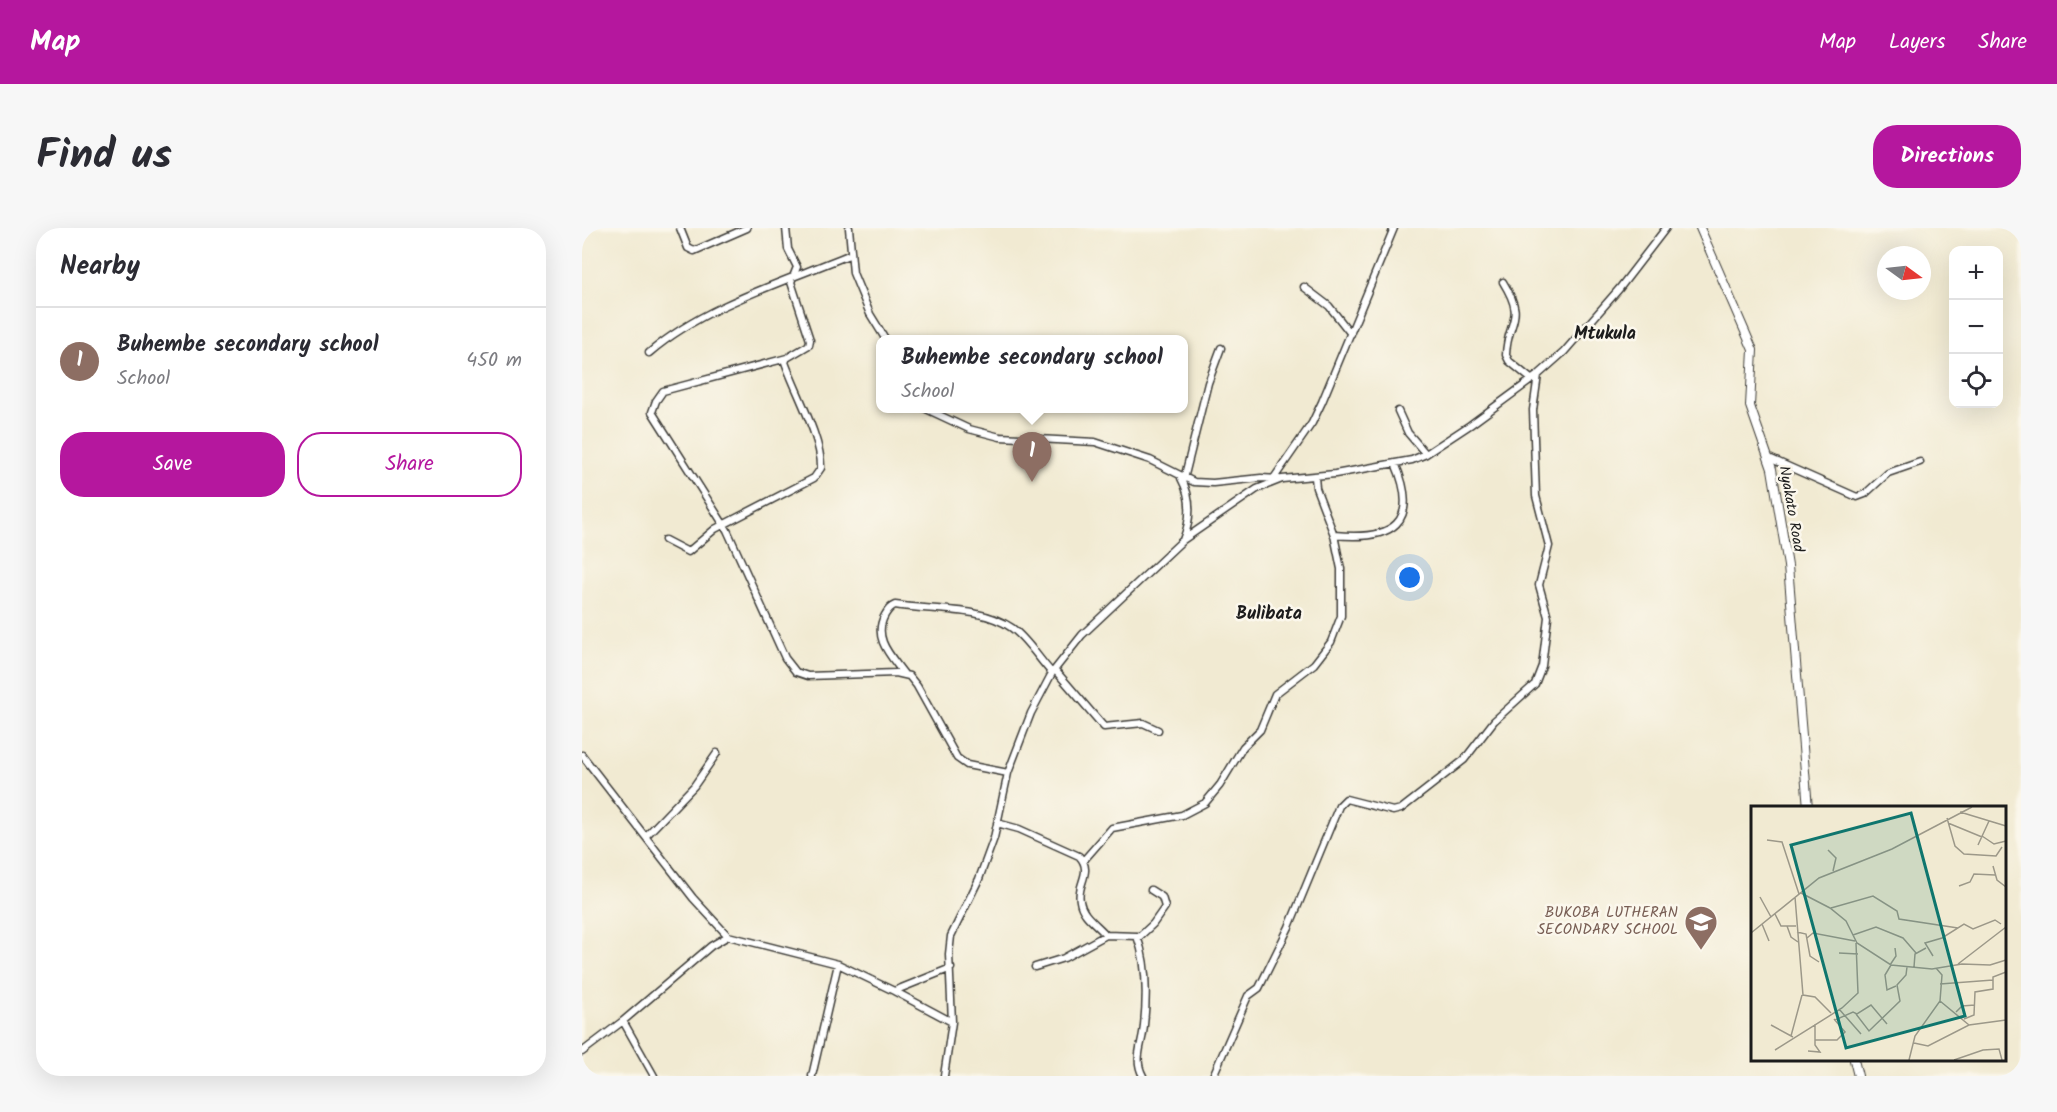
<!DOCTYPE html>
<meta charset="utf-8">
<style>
body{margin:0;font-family:Kalam,sans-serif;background:#f7f7f7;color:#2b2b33}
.controls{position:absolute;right:18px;top:18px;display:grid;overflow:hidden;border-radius:12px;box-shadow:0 6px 24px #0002}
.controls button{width:54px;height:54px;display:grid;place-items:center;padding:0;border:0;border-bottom:2px solid #e1e1e2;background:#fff;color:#2b2b33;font:30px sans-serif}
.compass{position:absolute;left:1295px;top:18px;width:54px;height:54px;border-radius:50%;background:#fff;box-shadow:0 6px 24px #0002;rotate:105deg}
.you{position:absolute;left:828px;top:350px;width:21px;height:21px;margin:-15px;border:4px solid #fff;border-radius:50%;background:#1a73e8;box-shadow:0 0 0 9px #1a73e833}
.badge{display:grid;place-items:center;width:39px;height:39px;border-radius:50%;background:#b5179e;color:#fff;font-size:20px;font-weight:700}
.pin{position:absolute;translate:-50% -50px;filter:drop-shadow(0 2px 3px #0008)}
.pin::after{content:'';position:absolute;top:32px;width:21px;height:18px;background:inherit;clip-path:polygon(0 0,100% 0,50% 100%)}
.popup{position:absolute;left:294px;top:107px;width:312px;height:78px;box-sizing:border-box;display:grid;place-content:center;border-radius:12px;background:#fff;filter:drop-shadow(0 2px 4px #0005);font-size:20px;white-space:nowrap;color:#7c7c81}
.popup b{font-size:22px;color:#2b2b33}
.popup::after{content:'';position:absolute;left:50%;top:100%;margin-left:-12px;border:12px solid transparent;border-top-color:#fff}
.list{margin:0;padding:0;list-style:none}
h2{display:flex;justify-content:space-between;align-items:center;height:78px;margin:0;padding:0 24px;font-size:26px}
h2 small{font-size:20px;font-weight:400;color:#7c7c81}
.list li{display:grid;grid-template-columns:39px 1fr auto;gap:18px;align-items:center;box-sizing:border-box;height:108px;padding:0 24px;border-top:2px solid #e1e1e2}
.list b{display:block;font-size:22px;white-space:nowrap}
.list p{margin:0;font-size:20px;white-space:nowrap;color:#7c7c81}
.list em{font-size:20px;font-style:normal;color:#7c7c81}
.actions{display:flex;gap:12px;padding:18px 24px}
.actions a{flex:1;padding:14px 0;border:2px solid #b5179e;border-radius:24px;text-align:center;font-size:21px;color:#b5179e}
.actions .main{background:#b5179e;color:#fff}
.icon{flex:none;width:33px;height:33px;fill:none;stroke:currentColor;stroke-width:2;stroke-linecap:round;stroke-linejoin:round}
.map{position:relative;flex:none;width:1439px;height:848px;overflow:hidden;border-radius:24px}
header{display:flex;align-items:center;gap:36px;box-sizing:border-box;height:84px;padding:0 30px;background:#b5179e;color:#fff}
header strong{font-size:28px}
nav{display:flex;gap:33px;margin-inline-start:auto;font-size:21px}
.intro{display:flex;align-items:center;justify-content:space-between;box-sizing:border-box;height:144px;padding:0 36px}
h1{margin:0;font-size:42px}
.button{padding:15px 27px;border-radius:24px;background:#b5179e;color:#fff;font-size:21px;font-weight:700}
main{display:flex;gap:36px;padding:0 36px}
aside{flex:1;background:#fff;border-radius:24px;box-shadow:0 6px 24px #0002}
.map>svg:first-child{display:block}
</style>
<header>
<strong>Map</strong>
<nav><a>Map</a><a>Layers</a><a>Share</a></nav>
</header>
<div class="intro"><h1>Find us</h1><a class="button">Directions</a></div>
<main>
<aside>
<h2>Nearby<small></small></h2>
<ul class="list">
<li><span class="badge" style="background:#8d6e63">1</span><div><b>Buhembe secondary school</b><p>School</p></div><em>450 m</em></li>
</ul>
<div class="actions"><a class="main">Save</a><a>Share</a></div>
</aside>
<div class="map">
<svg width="1439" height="848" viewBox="0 0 1439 848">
<rect width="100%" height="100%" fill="#fbf7ec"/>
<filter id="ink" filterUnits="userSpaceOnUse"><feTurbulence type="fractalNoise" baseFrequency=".0167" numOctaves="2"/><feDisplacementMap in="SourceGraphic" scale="12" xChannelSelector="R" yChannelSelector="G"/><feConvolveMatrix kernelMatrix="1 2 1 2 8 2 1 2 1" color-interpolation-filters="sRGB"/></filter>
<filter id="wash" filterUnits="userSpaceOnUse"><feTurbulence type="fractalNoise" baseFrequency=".008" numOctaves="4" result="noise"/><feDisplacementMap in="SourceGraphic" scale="24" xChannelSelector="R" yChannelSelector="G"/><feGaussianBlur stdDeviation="1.35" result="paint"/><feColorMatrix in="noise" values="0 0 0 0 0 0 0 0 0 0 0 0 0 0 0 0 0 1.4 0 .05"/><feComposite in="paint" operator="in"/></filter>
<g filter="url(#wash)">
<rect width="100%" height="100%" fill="#f1ead2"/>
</g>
<g filter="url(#ink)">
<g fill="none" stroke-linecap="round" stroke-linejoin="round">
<g stroke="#3c3b37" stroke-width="9">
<path id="minor" d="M98,0L106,20L112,23L165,0
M267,0L271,45L288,86L304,112
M921,54C945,93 925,91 924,127L927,133L949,151
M722,59L747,78L769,106
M67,125C123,77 202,54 269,26
M205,130L81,163L74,173L70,184L145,302L203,430L214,444L226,448L314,445L327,448L335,458L375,530L385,537L426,545
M342,180L387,201L418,209L513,214L568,232L612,254L631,255L679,250L697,251
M816,183L826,205L844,226
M1187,230L1275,269L1283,266L1306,245L1338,234
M599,250C610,270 609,292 601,312
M692,250L730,195L740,174L812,0
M602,251L626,155L639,120
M752,307C811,313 839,295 813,235
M83,312L106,324L133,301L232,250L239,240C240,211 213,163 203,134L205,130L227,117L228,112L209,54L215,39L206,21L204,0
M473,442L522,499L561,495L576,502
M322,446C309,428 290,410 303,387C306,382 308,379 313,377C349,383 399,378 430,400C445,411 457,431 470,445
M0,527L111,670L146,708L256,736L312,763L369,740
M415,595L437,601L497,628C512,644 494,656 498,673C500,688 515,696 524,707
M64,608L112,558L135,525
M502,632L530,600L600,587L623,575L638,557L661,519L678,502L693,466L732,436L749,414L759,388V341L752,307L734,260L733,249
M556,710L571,696L583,679L580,669L569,662
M453,739L482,730L524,707L555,708C565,735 565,768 562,797C561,816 551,830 561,848
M312,763L370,794
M41,793L72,848
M0,824L41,793L129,718L146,708
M230,848L256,736
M362,848L370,794L367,726L369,708L397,651L412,610L426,545L449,485L470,445L500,407L601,312L675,261L700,251L753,246L830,232L844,226L888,197L956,147L982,124L1037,61L1084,0
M631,848L666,768L677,760L707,699L757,578L764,571L811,583L819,581L882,532L912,493L953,456L960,438L966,389L957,357L967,318L954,268L951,182L956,147"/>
</g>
<g stroke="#3c3b37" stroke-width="10">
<path id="tertiary" d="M1118,0L1171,122L1168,178L1190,241L1206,338L1226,580
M1272,832L1276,848"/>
</g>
<use href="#minor" stroke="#fff" stroke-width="6"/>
<use href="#tertiary" stroke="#fff" stroke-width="8"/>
</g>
</g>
<defs>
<g id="school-pin" transform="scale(1.725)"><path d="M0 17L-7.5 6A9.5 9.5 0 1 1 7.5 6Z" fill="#8d6e63" stroke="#fbf7ec"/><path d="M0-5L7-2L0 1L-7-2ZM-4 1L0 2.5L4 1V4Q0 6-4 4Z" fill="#fff"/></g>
</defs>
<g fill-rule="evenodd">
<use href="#school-pin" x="1119" y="694"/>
</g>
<g text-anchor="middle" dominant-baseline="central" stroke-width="5" stroke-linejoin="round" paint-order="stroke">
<g font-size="15" fill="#1c1c1c" stroke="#fbf7ec">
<text transform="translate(1209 281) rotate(80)">Nyakato Road</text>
</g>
<g font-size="15" fill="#785e54" stroke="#fbf7ec" text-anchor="end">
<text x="1096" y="685">BUKOBA LUTHERAN<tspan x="1096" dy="17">SECONDARY SCHOOL</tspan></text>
</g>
<g font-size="18" font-weight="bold" fill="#1c1c1c" stroke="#fbf7ec">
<text x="1023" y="106">Mtukula</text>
<text x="687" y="386">Bulibata</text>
</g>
</g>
<g transform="translate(1169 578)">
<rect width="255" height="255" fill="#f1ead2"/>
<path fill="none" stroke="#9c9889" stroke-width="1.5" d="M209,6L255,20M196,12L204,40L213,48L245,50L251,41M197,17L231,31M231,30L243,38L255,35M16,34L31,36L48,88M227,39L238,15M77,44L85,52L82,65M242,60L246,74L255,81M208,80L219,76L223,68L244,69M50,87L79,102L95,115L106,137L140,159L181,163L211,158L239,159L255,154M9,91L20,111M44,91L52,189L64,191L80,207M80,102L122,90L146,105L148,113L207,122M24,108L30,120H45M11,118L18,135M36,120L40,131L47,136M46,126L55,128L59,150L68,156M0,127L68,72L141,43L221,1M102,129L125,121L152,132L165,147M56,132L62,127L104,135M88,147L107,148M182,150L174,137L191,132L213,118L222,123L244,114L250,118M207,158L255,121M139,159L145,150L144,142M140,159L134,169L136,184L145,180M163,161L164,148L175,142M189,178L242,174M189,195L218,219M88,203L110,228M205,206L211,200L224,199M105,208L118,225L149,195L146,179L155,169L156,161M213,213L223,209L224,186L242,183V171L255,166M84,214L102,206L106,208L120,199L136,218M20,219L42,231M40,230L51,189M64,234H86L94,226L83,213M163,237L177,240L218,219L255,214M24,244L91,202L107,187L105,137M57,245L69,246L64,239V218M158,254L164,230L189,195L191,169L185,162M203,254L232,244L248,243L251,254"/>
<path fill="#0f766e" fill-opacity="0.15" stroke="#0f766e" stroke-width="3" d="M160,7L214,210L95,242L40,39Z"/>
<rect width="255" height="255" fill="none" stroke="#1c1c1c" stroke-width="3"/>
</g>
</svg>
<div class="controls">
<button>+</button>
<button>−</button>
<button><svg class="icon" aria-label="locate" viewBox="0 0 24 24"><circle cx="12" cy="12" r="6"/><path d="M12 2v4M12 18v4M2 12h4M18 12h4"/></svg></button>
</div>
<svg class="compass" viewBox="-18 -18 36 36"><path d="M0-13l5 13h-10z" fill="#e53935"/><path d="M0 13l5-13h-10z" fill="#7c7c81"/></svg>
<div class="you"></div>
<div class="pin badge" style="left:450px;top:254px;background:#8d6e63">1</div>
<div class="popup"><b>Buhembe secondary school</b>School</div>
</div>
</main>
